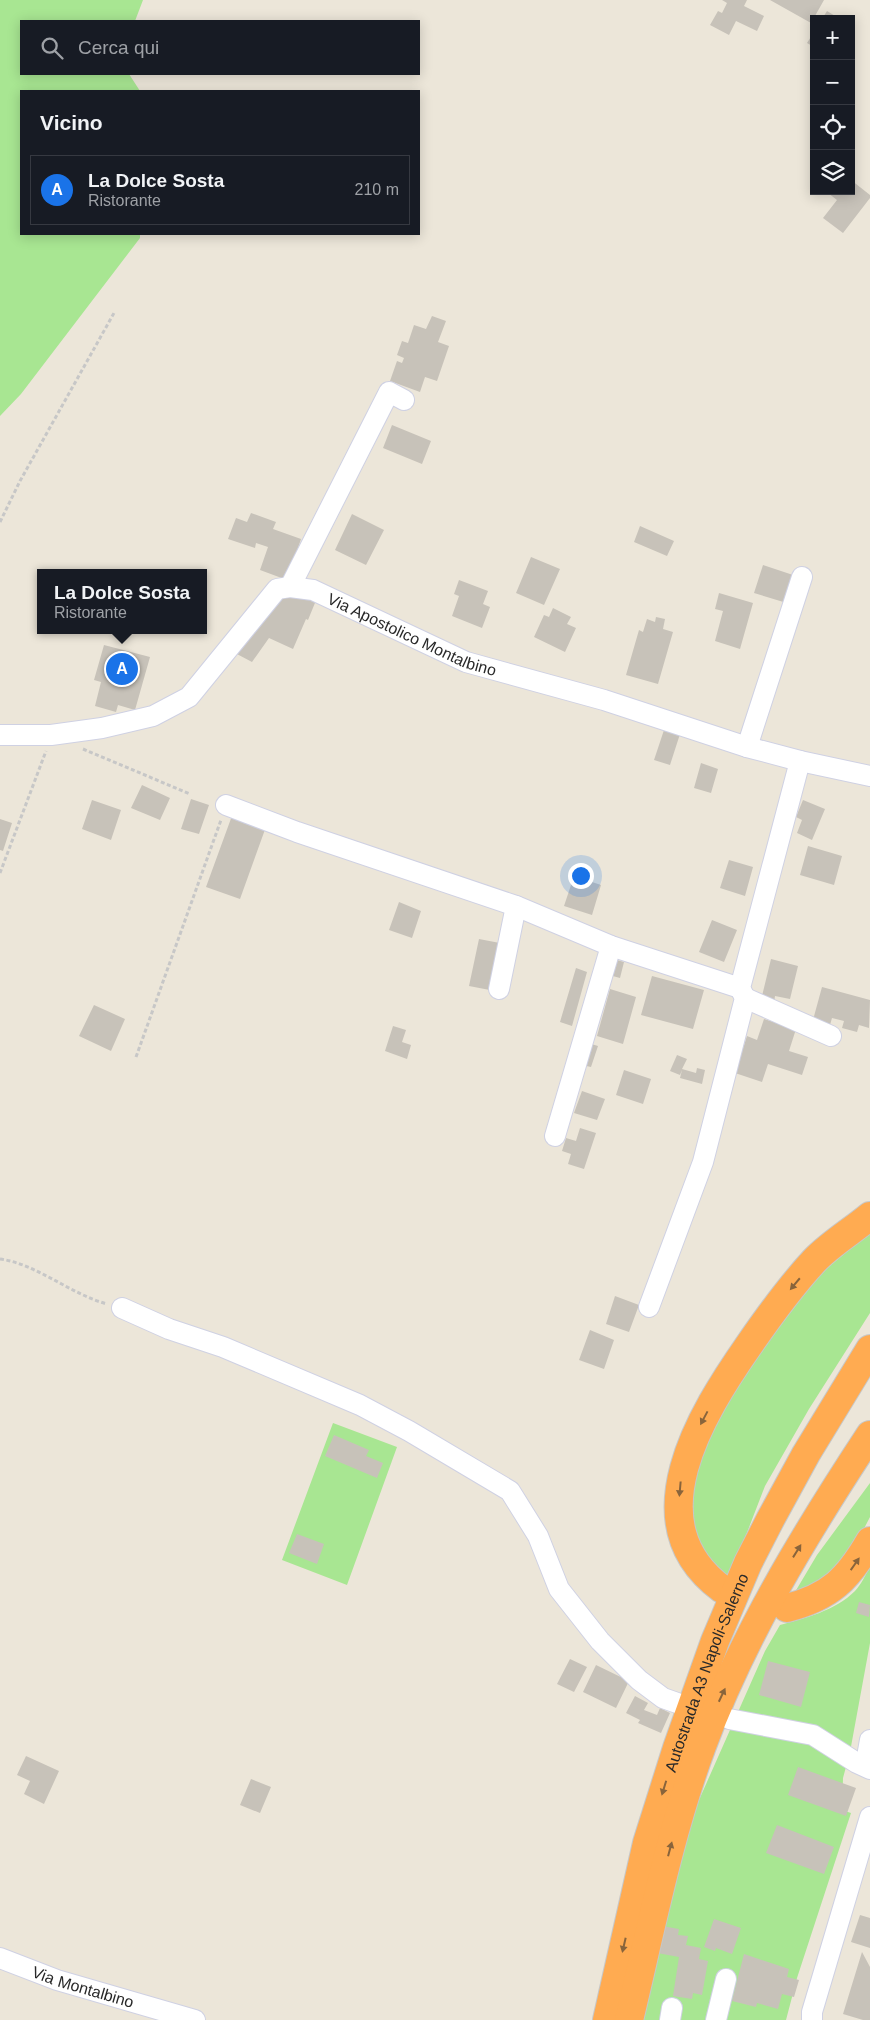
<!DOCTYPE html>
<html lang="it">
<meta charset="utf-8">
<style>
body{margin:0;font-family:Arial,sans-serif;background:#242831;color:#f1f3f6}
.controls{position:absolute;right:15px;top:15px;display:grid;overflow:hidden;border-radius:0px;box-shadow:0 2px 12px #0003}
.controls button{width:45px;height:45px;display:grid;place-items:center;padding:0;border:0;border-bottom:1px solid #363941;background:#171b24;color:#f1f3f6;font:25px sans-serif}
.you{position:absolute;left:580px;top:875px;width:18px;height:18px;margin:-12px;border:4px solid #fff;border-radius:50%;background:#1a73e8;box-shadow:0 0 0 8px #1a73e833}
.badge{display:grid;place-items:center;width:32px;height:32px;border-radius:50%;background:#1a73e8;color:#fff;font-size:16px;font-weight:700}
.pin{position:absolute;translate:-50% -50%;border:2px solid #fff;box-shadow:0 1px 5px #0006}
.popup{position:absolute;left:37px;top:569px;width:170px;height:65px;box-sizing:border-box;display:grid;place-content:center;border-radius:0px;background:#171b24;filter:drop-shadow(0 1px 4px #0005);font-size:16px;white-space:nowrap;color:#9ea1a6}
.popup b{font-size:19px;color:#f1f3f6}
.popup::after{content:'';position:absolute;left:50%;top:100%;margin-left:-10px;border:10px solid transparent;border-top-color:#171b24}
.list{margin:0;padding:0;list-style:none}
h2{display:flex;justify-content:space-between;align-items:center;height:65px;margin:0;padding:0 20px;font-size:21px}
h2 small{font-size:16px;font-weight:400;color:#9ea1a6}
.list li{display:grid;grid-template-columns:32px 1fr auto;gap:15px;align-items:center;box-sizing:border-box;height:70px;margin:0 10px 10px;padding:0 10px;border:1px solid #363941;border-radius:0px}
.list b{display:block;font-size:19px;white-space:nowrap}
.list p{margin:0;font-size:16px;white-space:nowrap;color:#9ea1a6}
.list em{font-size:16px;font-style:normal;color:#9ea1a6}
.icon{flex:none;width:28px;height:28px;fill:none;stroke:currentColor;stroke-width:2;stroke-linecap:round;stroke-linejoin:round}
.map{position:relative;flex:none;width:870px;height:2020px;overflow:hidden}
.search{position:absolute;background:#171b24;box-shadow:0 2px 12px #0003;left:20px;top:20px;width:400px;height:55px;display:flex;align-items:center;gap:12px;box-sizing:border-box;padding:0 18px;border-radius:0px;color:#9ea1a6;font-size:19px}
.panel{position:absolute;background:#171b24;box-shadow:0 2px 12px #0003;left:20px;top:90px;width:400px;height:145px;border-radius:0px}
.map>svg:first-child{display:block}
</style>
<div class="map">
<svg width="870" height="2020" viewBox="0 0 870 2020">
<rect width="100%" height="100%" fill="#ece6d9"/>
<path fill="#a8e692" d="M0,0H143L135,21H21V74H129L140,91H21V234H140V238L21,394L0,416Z
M870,1232V1313L809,1409L765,1486L731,1574L725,1579L710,1568L691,1524V1492L704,1446L727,1403L768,1342L818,1276Z
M333,1423L397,1447L347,1585L282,1560Z
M870,1483V1517L856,1544L823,1581L795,1592L817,1555Z
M870,1568V1643L850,1752L843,1778L842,1810L851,1813L797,1978L786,2020H640L679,1851L695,1809L765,1651L780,1625C805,1618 835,1611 855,1591C861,1585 865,1575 870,1568Z"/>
<path fill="#c7c2b9" d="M722,0H747L744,6L764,16L757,31L736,21L729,35L710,25L718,11L722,13L727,3Z
M770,0H824L811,23Z
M827,11L840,19H822Z
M814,32V47L807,43Z
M851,180L870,195V198L843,233L823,218L837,200L828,193L829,191H851Z
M432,316L446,321L438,342L449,346L437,381L425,377L420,392L390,381L397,361L402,363L404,358L397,355L402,341L408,343L414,325L426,329Z
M392,425L431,441L422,464L383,448Z
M251,513L276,522L273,529L301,539L287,580L260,570L268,547L256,543L255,548L228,539L236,518L247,522Z
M352,514L384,530L366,565L335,550Z
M640,526L674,541L667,556L634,542Z
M531,557L560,569L544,605L516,593Z
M763,565L799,577L790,604L754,593Z
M459,580L488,591L483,604L490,607L482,628L452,616L459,596L454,594Z
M287,593L317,598L308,620L306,619L293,649L269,638L252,662L235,653Z
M719,593L753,603L740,649L715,641L723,611L715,609Z
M553,608L571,617L567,624L576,628L565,652L534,637L544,615L549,617Z
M656,617L665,619L663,629L673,632L658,684L626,675L639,630L643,632L647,619L655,622Z
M104,645L150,657L135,710L118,705L116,712L95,706L101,682L94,680Z
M664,730L680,734L670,765L654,760Z
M701,763L718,769L711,793L694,788Z
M142,785L170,798L160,820L131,808Z
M191,799L209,805L199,834L181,829Z
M92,800L121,810L111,840L82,829Z
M803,800L825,809L812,840L797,833L802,820L796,817Z
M233,813L267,824L240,899L206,887Z
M0,819L12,823L3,851L0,850Z
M808,846L842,856L834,885L800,875Z
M729,860L753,867L745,896L720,888Z
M574,876L601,885L592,915L564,906Z
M399,902L421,911L412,938L389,930Z
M712,920L737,930L724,962L699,952Z
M479,939L505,944L495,991L469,986Z
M613,959L624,962L620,978L609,975Z
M771,959L798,966L790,999L775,996L774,1003L761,1000Z
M576,968L587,972L572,1026L560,1022Z
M652,976L704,990L693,1029L641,1015Z
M822,987L870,1000L869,1028L859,1025L857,1032L842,1028L844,1021L832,1018L830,1025L813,1020Z
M610,989L636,997L623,1044L597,1036Z
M94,1005L125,1019L111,1051L79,1036Z
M764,1019L796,1029L789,1051L808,1057L802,1075L768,1064L762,1082L735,1073L747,1036L757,1040Z
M393,1026L406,1030L402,1042L411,1045L407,1059L385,1051Z
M588,1043L598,1046L591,1067L582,1065Z
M677,1055L687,1059L682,1069L696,1073L697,1068L705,1070L702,1084L680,1078L682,1070L680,1075L670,1071Z
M624,1070L651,1079L643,1104L616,1095Z
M582,1091L605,1099L597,1120L574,1113Z
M580,1128L596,1133L584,1169L568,1164L571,1154L562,1151L566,1138L576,1141Z
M615,1296L639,1305L629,1332L606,1324Z
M590,1330L614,1340L604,1369L579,1360Z
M334,1435L369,1450L366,1456L383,1463L377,1478L325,1456Z
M297,1534L324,1544L317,1564L289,1553Z
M859,1602L870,1605L869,1617L856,1613Z
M570,1659L587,1667L574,1692L557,1684Z
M768,1661L810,1672L801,1707L759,1695Z
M596,1665L629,1681L616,1708L583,1692Z
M635,1696L648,1703L644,1710L657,1715L660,1708L670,1713L661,1733L638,1723L640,1720L626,1713Z
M26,1756L59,1771L44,1804L24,1794L30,1781L17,1775Z
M798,1767L856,1788L846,1816L788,1795Z
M251,1779L271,1787L260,1813L240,1805Z
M777,1825L834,1847L824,1874L766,1853Z
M860,1915L870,1918V1948L851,1942Z
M714,1919L741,1928L732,1954L716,1948L715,1951L704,1947Z
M662,1926L679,1929L678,1935L688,1936L686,1945L701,1948L699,1959L708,1961L702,1995L693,1993L692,1999L673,1996L679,1957L657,1953Z
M862,1952L870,1967V2020H863L843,2014Z
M744,1954L789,1969L787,1977L799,1980L794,1997L782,1994L778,2009L757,2003L756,2007L732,2001Z"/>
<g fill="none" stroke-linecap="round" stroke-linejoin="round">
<g stroke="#cfd1e3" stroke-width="22">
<g id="minor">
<path d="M290,587L389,392L404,400"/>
<path id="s1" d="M0,735H51L102,728L153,716L189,697L277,589L290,587L313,590L466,662L604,700L747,747L800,761L870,776"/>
<path d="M747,747L802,577"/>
<path d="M226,805L297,832L516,906L611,946L740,988"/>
<path d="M499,989L516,906"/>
<path d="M745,998L831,1036"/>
<path d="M555,1136L611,946"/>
<path d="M649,1307L703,1162L745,998L740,988L800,761"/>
<path d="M122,1308L169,1329L223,1347L360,1405L409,1431L510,1491L538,1536L559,1589L600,1641L639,1680L663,1698L680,1704"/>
<path d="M729,1719L813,1735L857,1763L870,1769"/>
<path d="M870,1740L867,1757L870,1766"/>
<path id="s2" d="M0,1958L57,1980L195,2020"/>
<path d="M670,2020L672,2008"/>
<path d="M716,2020L726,1979"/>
<path d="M812,2020V2012L870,1817"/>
</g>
</g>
<g stroke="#c7c7c7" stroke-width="30">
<g id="highway">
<path d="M722,1589C633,1523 701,1414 749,1345C769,1316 790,1287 814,1261C830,1244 852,1231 870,1216"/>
<path d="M787,1608C830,1597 848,1579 870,1541"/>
<path id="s3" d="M607,2020L647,1843L677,1748L715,1641L748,1563L770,1520L806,1454L870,1349"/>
<path d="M629,2020C651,1929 669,1835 702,1746C743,1635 805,1534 870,1435"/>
</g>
</g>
<path stroke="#c7c7c7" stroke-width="3" stroke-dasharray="4 2.5" stroke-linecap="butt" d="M0,522L20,481L114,313
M83,749L190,794
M0,873L46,751
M136,1057L221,820
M0,1259C37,1264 70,1294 107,1304"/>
<use href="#minor" stroke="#fff" stroke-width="20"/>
<use href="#highway" stroke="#ffab51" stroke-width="28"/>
</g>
<defs><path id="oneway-solid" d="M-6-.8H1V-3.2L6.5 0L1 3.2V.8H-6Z" transform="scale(1.25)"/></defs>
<g fill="#89643b">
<use href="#oneway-solid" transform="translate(795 1284) rotate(130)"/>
<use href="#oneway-solid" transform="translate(704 1418) rotate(118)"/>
<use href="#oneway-solid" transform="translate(680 1489) rotate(95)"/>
<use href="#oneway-solid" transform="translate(797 1551) rotate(-58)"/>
<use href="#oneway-solid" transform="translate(855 1564) rotate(-55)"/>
<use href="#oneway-solid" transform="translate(722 1695) rotate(-65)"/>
<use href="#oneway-solid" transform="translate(664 1788) rotate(107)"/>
<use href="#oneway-solid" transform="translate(670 1849) rotate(-75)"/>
<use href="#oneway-solid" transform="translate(624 1945) rotate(103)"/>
</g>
<g text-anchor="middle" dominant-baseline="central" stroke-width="5" stroke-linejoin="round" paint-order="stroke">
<g font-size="16" fill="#292929" stroke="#fff">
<text stroke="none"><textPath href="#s1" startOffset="480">Via Apostolico Montalbino</textPath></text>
<text stroke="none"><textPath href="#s3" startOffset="362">Autostrada A3 Napoli-Salerno</textPath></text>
<text stroke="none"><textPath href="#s2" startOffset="88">Via Montalbino</textPath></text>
</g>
</g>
</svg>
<div class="controls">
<button>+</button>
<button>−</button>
<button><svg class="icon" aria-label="locate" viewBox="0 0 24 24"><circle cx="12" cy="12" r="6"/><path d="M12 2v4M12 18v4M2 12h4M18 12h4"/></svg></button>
<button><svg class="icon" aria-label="layers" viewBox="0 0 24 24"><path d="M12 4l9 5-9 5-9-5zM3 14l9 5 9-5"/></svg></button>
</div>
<div class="you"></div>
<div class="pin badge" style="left:122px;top:669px">A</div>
<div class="popup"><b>La Dolce Sosta</b>Ristorante</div>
<div class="search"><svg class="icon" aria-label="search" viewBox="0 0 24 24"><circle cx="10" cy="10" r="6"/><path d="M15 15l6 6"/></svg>Cerca qui</div>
<section class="panel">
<h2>Vicino<small></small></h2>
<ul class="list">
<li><span class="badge">A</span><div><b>La Dolce Sosta</b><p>Ristorante</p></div><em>210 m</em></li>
</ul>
</section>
</div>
